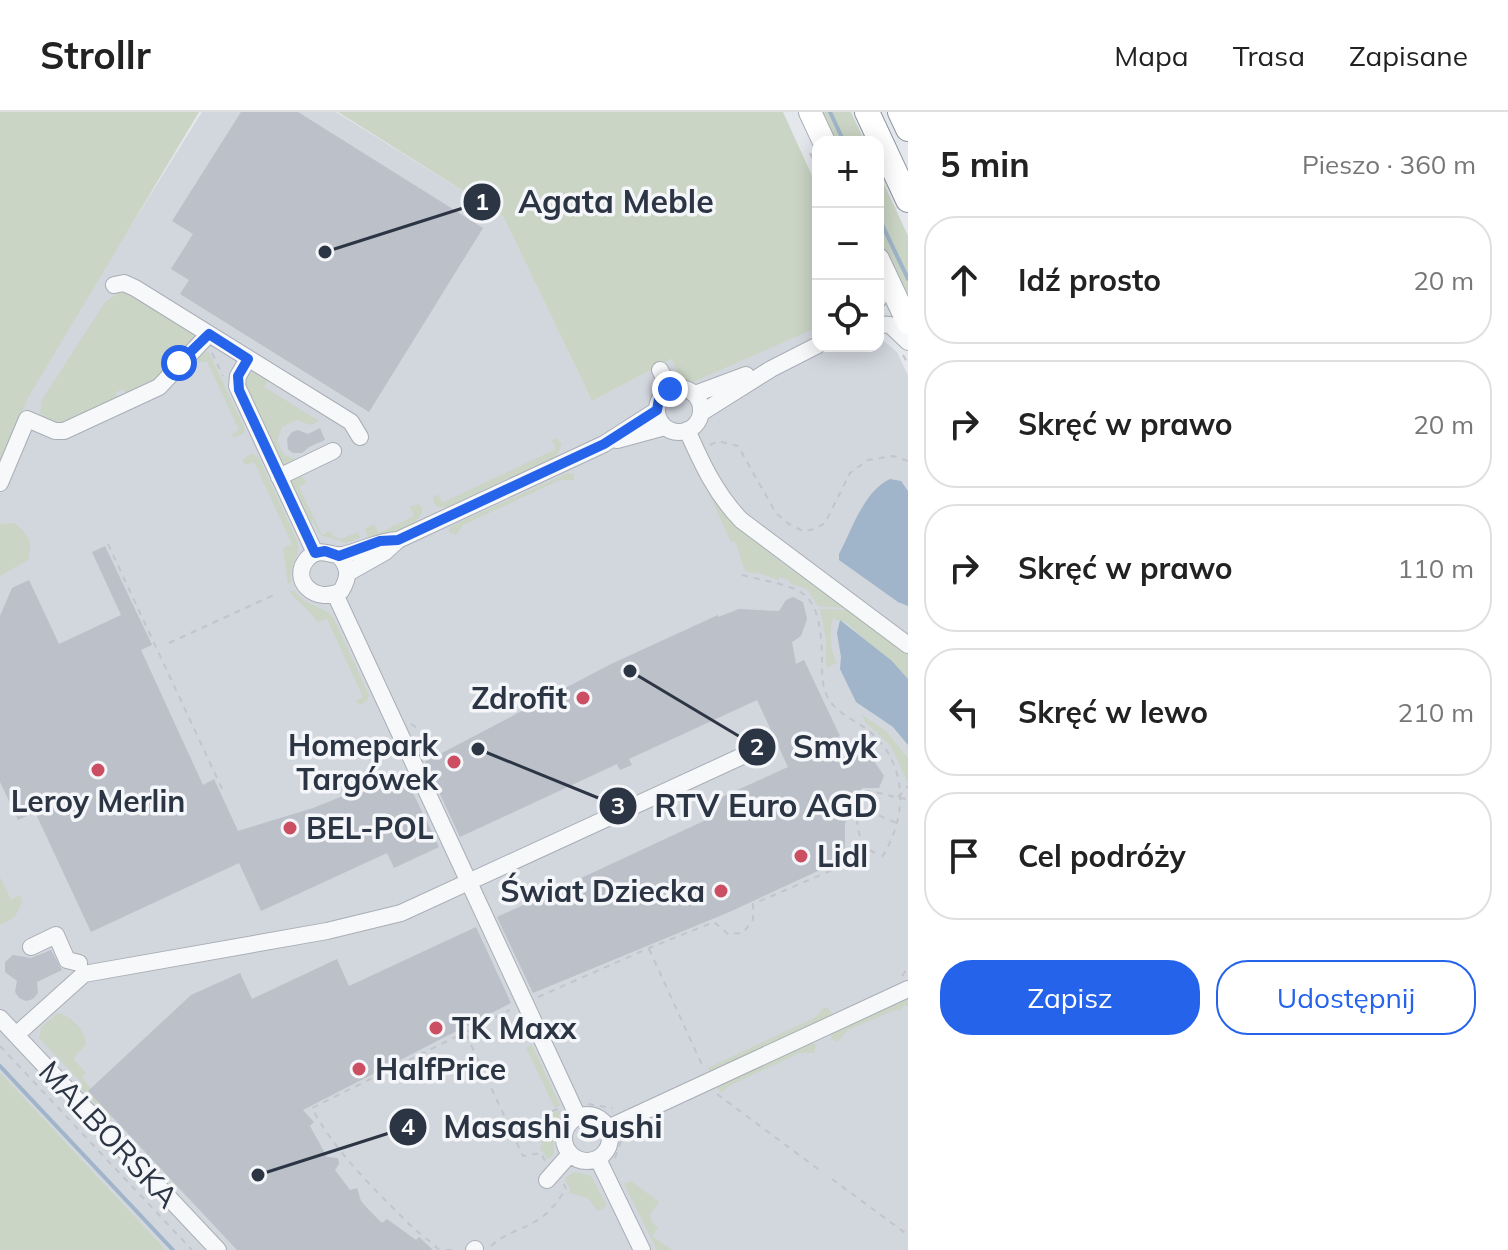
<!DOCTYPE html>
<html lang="pl">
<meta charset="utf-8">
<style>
body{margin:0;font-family:Mulish,sans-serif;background:#f2f2f2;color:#222}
.controls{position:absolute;right:24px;top:24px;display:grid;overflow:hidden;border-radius:16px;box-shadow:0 4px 20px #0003}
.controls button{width:72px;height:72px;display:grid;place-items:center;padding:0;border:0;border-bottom:2px solid #e0e0e0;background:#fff;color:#222;font:40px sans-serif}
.stop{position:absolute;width:24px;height:24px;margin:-18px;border:6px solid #2563eb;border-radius:50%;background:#fff}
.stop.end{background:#2563eb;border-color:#fff;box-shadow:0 2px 8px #0008}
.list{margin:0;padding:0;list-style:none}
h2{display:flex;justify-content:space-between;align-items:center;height:104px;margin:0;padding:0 32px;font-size:34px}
h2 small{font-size:26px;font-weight:400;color:#767676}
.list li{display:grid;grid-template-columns:52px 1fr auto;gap:24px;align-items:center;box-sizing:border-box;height:128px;margin:0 16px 16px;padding:0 16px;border:2px solid #e0e0e0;border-radius:32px}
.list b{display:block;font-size:30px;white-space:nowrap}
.list em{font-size:26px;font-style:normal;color:#767676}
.actions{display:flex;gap:16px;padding:24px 32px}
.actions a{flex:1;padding:18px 0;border:2px solid #2563eb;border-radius:32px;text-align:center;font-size:28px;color:#2563eb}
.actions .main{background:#2563eb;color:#fff}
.icon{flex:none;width:44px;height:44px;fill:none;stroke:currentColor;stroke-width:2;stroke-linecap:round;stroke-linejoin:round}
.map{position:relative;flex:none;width:908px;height:1138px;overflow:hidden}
header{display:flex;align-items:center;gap:48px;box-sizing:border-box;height:112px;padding:0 40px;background:#fff;border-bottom:2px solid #e0e0e0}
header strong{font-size:38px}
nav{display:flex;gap:44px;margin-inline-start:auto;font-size:28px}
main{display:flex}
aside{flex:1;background:#fff}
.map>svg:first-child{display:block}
</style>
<header>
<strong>Strollr</strong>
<nav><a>Mapa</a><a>Trasa</a><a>Zapisane</a></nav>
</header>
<main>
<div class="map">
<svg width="908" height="1138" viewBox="0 0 908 1138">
<rect width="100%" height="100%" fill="#e4e7ec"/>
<path fill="#d2d6dd" d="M202,0H336L503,104L592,289L672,247L818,210V234H878V224L897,240L908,264V1138H166L0,960V340L49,245Z"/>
<path fill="#cad5c5" d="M0,0H199L29,284L0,350Z
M338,0H783L818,77V215L693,270L680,266L672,247L592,289L503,104Z
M818,0H851L865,30H832Z
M878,59L908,124V193L878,130Z
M127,180L192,219L194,227L160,266L127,283L123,277L115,281L118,288L61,313L47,308L40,301L42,288L105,190L118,181Z
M208,239L245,317L243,322L234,326L232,322L239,318L207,249L196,252L199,245Z
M254,259L269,266L264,275L319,309L311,313L296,308L282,315L277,329L284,343L295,347L290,353L281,351L245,277C244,267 245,263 254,259Z
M556,326L562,332L557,344L447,395H438L434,391L433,385L438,382L442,391L556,337L552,328Z
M252,342L258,344L298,431C300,444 289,454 291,470L288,472L283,436L292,432L254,350L244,353L243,347Z
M568,361L574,362V368H560L463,413L456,423L449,420L450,415L464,408Z
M299,363L307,370L299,375L322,423L330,419L333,424L341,427L358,420L360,426L346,431L320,423L313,409L308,411L291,373L295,364Z
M706,375C733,423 801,462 845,496L818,494L807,477L789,471V468L779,465L778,468L757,460L756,462L745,459L735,429L731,430Z
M418,392L423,396C421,416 387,423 370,429L365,417L374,412L379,421L414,404L410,395Z
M15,411C31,426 32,428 28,448L0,464V412Z
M294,478C304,494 321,492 333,505L369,583L367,589L359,593L356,589L363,585L327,507L317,510C311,498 298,492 290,480Z
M820,497L860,498L908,529V567L848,512L833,506C829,518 830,539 837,551L826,556V527Z
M861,602L887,620L908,646V671L891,634L865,610Z
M0,765L11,788L20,783L22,790L15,805L0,813Z
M908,887V895L904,893L900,899L895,898L848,918L838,930L831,927V921Z
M827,895L832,901L829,906L710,961L708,956L816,905L823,896Z
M58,901C71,903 86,920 86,932L73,947L86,961L82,965L112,1005L110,1007L79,975L82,971L39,926L41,915Z
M810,930L816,933L814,941H799L729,974L721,981L716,974Z
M532,933L560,993L555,996L526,936Z
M0,960L166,1138H0Z
M561,998L553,1022L554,1041L550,1046H546L544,1040L540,1038L547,1004Z
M575,1060L591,1064L607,1094L598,1099L588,1086L569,1081L570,1076L565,1069L566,1065Z
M631,1069L659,1090L650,1103L652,1110L658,1116L652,1124L672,1138H657L624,1072Z"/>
<path fill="#a0b5ca" d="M890,367L901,369L908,379V494L898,490L839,448V442C852,418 863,380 890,367Z
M840,508L892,549L908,567V633L893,615L856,590L840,557L841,545L837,521Z"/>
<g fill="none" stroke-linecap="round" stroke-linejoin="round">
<path stroke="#a0b5ca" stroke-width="4" d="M830,0L844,30
M878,104L908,167
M0,954L173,1138"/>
</g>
<path fill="#bbc0c9" d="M241,0H298L483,116L369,300L180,182L189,168L171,157L193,122L172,109Z
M320,316L325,328L309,335L302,341H293L288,337L287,327L292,320L298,318L308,322Z
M105,434L152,533L141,538L203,673L214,667L238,719L313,696L403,660L439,735L394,756L387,741L261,799L239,751L91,820L35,700L18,708L0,670V504L12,476L29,468L59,532L121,503L92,440Z
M793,485L803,490L807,507L801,524L792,530L796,552L804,548L840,624L832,628L846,645L856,643L874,649L884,664L879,676H862L845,712V736L831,748L833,752L727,801L533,881L497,805L708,707L702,694L788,655L757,588L629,647L632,653L620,658L617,652L460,725L425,650L611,552L718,503V505L739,497L779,499L786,488Z
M476,815L511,891L303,998L314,1010L310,1014L327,1045L338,1046L339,1052L335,1058L350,1078L357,1076L361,1089L367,1096L382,1111L387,1107L416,1128L419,1125L433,1138H237L88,979L191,883L240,861L252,887L337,847L349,874Z
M51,838L62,858L37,870L38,881L33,887L26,889L19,886L15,880L17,869L5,860V850L13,843L31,846Z"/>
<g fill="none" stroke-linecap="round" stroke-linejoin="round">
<g stroke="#a9aeb6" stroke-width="18">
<path id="minor" d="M114,173L124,171L135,176L351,310L360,325
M878,188L881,180L878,159
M878,212L890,213L908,230
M248,247L238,264L237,274L315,441
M660,258L670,277
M657 298a22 22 0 1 1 44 0a22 22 0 1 1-44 0Z
M695,282L746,263
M701,301L771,257L818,233
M687,318C702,352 716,382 741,408L908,533
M617,328L665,315
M279,365L333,339
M0,371L27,307L55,319H64L159,275L209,222
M339,444C350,456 349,466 341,479C316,493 288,468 308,446C320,434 331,445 343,443C363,438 378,429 398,428
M348,461L385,440L398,428L604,332L657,298
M335,482L578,1005
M31,835L56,823L67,848L79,851
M0,906L218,1138
M16,923L84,862L327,819L401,801L762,635
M564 1026a23 23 0 1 1 46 0a23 23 0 1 1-46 0Z
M608,1016L908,877
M598,1047L642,1138
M547,1068L570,1042
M474,1138L475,1137"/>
</g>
<g stroke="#a4acb7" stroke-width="24">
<path id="major" d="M810,0L824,30
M878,147L908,211"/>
</g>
<g stroke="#8c95a2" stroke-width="26">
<path id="highway" d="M867,0L908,88
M900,0L908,17"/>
</g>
<path stroke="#c2c5cb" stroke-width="2" stroke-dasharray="6 6" stroke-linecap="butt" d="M810,41L818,58
M212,241L223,264
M903,243L908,252
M710,333L718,329L738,334L776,401L789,412L803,419L815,417L825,411L850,361L868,348L893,344L908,349
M108,432L224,681
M742,463C801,478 819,472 822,542C822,556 821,571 827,584C835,601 855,608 869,619C908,651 908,704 882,745
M169,531L278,481
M411,612L442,631
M898,685L908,674
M857,694L899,712
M875,741L864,735C855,714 855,700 863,679C880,679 892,686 908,687
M649,837L703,955
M902,864L908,856
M538,885L649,836L714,810L728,822L743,821L753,808V792L837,756L864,735
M466,922L523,1044L541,1041L545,1049
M0,934L192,1138
M717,982L822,1060
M588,992L613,996
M541,1003L558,997
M556,1034L555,1019L561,1006
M615,1046L622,1026
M832,1067L908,1123
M491,1134C506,1120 525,1117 541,1106C551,1099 559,1087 566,1077L564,1072
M439,1138C430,1128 419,1122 410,1113C375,1078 335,1040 312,996L510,898
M446,1138H456"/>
<use href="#minor" stroke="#f7f8fa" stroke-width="16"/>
<use href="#major" stroke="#fff" stroke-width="22"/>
<use href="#highway" stroke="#fff" stroke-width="24"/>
</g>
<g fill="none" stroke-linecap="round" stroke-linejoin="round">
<path stroke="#2563eb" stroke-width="10" d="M179,251L209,222L248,247L238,264L239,278L315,441L325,439L339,444L380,429L398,428L604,332L657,298L659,287L670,277"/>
</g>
<g fill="#cc4e62" stroke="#f4f6f9" stroke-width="3">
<circle cx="583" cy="586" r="8"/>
<circle cx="454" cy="650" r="8"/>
<circle cx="98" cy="658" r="8"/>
<circle cx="290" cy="716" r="8"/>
<circle cx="801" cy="744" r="8"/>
<circle cx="721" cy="779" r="8"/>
<circle cx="436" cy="916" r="8"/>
<circle cx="359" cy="957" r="8"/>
</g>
<g text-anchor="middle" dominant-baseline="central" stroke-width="7" stroke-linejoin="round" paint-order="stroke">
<g font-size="30" font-weight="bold" fill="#2c3544" stroke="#f4f6f9" text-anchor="start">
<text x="567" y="586" text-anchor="end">Zdrofit</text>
<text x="438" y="633" text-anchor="end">Homepark<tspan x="438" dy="34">Targówek</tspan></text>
<text x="98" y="689" text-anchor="middle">Leroy Merlin</text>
<text x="306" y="716">BEL-POL</text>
<text x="817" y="744">Lidl</text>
<text x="705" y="779" text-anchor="end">Świat Dziecka</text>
<text x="452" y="916">TK Maxx</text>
<text x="375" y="957">HalfPrice</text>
</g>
<g font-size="30" fill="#2c3544" stroke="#f4f6f9">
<text transform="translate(109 1022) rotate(47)">MALBORSKA</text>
</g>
</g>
<path fill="none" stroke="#2c3544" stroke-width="3" d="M325 140L482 90M630 559L757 635M478 637L618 694M258 1063L408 1015"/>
<g fill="#2c3544" stroke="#f4f6f9" stroke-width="3">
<circle cx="325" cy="140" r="8"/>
<circle cx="630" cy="559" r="8"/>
<circle cx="478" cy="637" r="8"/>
<circle cx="258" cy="1063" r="8"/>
<circle cx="482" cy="90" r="20"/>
<circle cx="757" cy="635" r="20"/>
<circle cx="618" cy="694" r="20"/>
<circle cx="408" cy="1015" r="20"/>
</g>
<g font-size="24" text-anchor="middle" font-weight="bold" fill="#fff">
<text x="482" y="98">1</text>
<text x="757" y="643">2</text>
<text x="618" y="702">3</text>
<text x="408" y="1023">4</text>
</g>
<g font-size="32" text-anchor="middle" font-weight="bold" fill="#2c3544" stroke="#f4f6f9" stroke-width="7" stroke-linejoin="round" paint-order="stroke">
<text x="616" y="101">Agata Meble</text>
<text x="835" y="646">Smyk</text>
<text x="766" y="705">RTV Euro AGD</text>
<text x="553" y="1026">Masashi Sushi</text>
</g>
</svg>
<div class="controls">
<button>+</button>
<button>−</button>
<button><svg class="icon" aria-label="locate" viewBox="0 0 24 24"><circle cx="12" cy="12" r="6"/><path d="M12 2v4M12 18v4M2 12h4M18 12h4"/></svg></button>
</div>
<div class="stop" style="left:179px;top:251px"></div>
<div class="stop end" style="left:670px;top:277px"></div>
</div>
<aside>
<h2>5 min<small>Pieszo · 360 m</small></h2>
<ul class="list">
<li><svg class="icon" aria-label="ahead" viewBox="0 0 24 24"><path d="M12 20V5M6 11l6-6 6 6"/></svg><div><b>Idź prosto</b></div><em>20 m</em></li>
<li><svg class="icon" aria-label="right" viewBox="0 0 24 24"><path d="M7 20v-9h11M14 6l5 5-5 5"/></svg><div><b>Skręć w prawo</b></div><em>20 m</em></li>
<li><svg class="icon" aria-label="right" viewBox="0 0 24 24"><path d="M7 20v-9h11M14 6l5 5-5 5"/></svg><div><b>Skręć w prawo</b></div><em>110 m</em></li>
<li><svg class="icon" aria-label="left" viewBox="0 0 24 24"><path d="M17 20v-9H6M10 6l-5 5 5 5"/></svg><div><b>Skręć w lewo</b></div><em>210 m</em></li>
<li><svg class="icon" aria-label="arrive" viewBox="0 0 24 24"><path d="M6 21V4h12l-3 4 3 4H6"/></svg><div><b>Cel podróży</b></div></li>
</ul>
<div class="actions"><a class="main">Zapisz</a><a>Udostępnij</a></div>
</aside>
</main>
